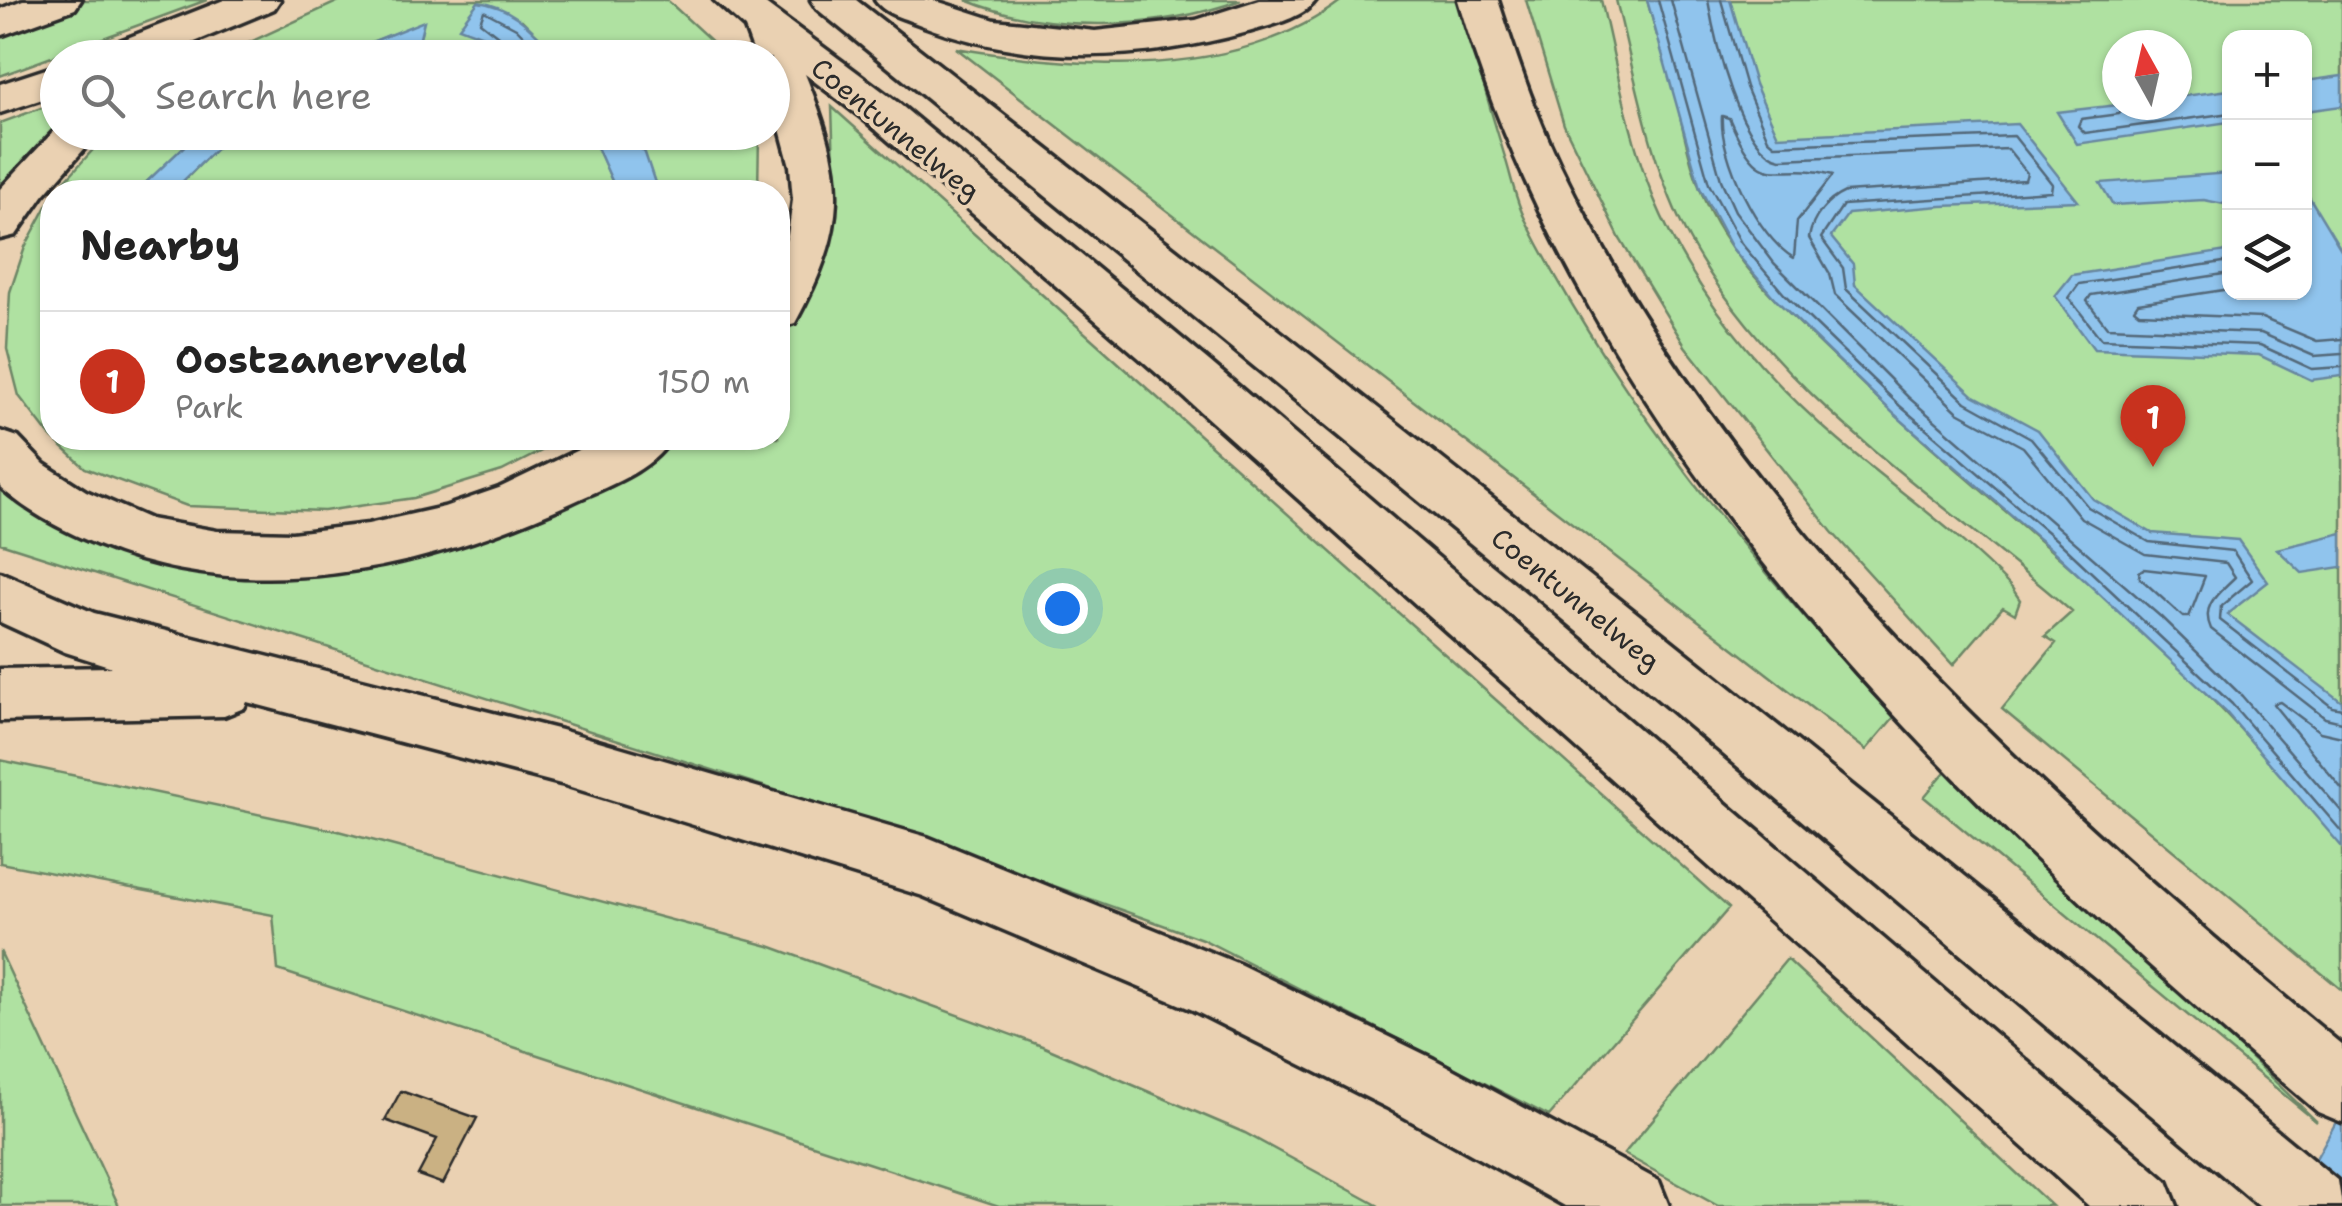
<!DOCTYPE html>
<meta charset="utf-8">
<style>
body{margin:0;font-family:"Shantell Sans",sans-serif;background:#f2f2f2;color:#222}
.controls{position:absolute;right:30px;top:30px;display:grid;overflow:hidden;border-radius:20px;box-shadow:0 2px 8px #0004}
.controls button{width:90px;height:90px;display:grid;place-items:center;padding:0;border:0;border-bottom:2px solid #e0e0e0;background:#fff;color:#222;font:50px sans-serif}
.compass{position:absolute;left:2102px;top:30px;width:90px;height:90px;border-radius:50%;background:#fff;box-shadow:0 2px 8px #0004;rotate:352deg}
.you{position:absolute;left:1062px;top:608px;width:35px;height:35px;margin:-25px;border:8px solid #fff;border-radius:50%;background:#1a73e8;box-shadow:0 0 0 15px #1a73e833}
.badge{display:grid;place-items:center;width:65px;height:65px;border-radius:50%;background:#c8321e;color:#fff;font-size:32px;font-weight:700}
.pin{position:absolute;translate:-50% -82px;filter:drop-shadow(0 2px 5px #0008)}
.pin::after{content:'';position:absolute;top:52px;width:35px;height:30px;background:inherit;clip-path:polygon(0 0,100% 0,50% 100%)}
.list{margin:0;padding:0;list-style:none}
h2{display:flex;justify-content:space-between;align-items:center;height:130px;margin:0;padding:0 40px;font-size:42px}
h2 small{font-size:32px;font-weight:400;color:#767676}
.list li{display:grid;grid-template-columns:65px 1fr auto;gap:30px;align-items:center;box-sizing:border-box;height:140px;padding:0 40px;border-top:2px solid #e0e0e0}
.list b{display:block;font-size:38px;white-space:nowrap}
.list p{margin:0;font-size:32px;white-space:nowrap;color:#767676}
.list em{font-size:32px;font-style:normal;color:#767676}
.icon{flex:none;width:55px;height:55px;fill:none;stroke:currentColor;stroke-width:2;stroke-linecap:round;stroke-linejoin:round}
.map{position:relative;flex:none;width:2342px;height:1206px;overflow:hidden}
.search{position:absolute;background:#fff;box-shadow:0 2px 8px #0004;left:40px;top:40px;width:750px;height:110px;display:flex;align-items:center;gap:25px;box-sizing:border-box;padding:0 35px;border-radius:55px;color:#767676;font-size:38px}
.panel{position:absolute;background:#fff;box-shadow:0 2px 8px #0004;left:40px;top:180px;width:750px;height:270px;border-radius:40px}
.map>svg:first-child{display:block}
</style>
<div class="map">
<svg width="2342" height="1206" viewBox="0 0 2342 1206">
<rect width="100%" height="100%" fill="#ead1b2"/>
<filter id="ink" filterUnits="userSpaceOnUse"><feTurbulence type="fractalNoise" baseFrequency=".01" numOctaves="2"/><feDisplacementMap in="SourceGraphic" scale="20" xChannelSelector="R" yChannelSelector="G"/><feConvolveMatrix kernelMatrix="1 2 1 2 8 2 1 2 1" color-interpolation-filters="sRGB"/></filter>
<g filter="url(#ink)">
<path fill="#afe1a1" stroke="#6d8666" stroke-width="2.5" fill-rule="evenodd" d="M82,0H207L0,76V31Z
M341,0H667L729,57H559L522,20L470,29L508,57H382L419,42L423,22L334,57L216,58Z
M966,0H1241C1159,30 1048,34 966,0Z
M1342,0H1462C1474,52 1488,103 1504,154C1511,175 1515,199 1525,219C1618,403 1755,566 1894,717L1866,750L956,48C1080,69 1235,82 1342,0Z
M1526,0H1601C1617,66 1628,136 1654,199C1693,292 1762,375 1838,440C1895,489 1960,533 2012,588L2020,600L2015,614L2003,607L1953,665L1832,532L1685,346L1620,239L1564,125Z
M1616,0H1647L1657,36L1649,0H2342V990L2002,709L2056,643L2045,636L2072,612C1940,497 1774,395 1689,239C1650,166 1636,79 1616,0ZM2230,38H2304V292H2230ZM2117,45H2177V105H2117ZM1680,116L2233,710L2267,759C2142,614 1985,503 1848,370C1802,325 1749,280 1716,223C1697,191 1688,152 1680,116Z
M57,102L58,132L64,133L0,189V123Z
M832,107L1729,908L1549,1116L1202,939L879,823L0,543V481L12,494L70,533L152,563L236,572L624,466L666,438H778V331L813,275L829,230L834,166Z
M232,132L584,133L596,144L617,192H173Z
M108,133H199L136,192H55Z
M627,133H759L758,192H658L644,153Z
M52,197V438H567L502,471L414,498L324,511L187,506L85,468L49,435L19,396L7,349L10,292L25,247Z
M0,760L338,831L769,946L1042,1046L1245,1133L1379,1206H999L278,970L273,915L0,863Z
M1949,767L2317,1122L1924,797Z
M0,951L1,953L119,1206H0Z
M1787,959L2052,1206H1718L1624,1154Z"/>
<path fill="#90c4ed" stroke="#68879f" stroke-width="2.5" d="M1647,0H1730L1755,84L1778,136L2017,124L2078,201L1941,206L1848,214L1831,237L1853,264L1855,285L1973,395L2038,430L2093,499L2152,533L2238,540L2268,582L2227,614L2342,702V847L2225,711L2052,550L1893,413L1777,301L1732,248L1700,188Z
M478,2C515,7 534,32 559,57H508L486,37L459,27Z
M424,21L419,42L382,57H334Z
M2342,76V106L2305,111V81Z
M2229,90V122L2077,144L2057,112L2117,105H2177V97Z
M199,132L232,133L172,192H136Z
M584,133H627L645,153L658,192H617L596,145Z
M2229,173V205L2204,200L2113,205L2100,183Z
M2305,190L2342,251V376L2311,380L2259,355L2094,349L2055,296L2072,275L2227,251L2229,234L2230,292H2304Z
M2342,533V567L2302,573L2277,549Z
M2342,1111V1206H2290Z"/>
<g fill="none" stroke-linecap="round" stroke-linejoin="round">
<path stroke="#536879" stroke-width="2.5" d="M1658,0L1709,184L1741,243L1784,294L1900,406L2059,542L2232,704L2342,832
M1671,0L1721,180L1735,211L1774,263L1908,397L2161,617L2242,696L2342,812
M1708,0C1714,37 1740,152 1781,159L2008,149L2027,173L2025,180L1845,192C1827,200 1812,218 1809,238L1830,274L1835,295L1958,412L2023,447L2081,518L2145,554L2226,563L2235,577C2219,593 2200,605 2211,629L2325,718L2342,722
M1721,0L1746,87L1768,139L1775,145L2014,136L2052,184L2051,191L1843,205L1821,238L1843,268L1846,289L1966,402L2031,438L2088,507L2149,542L2233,551L2252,580L2221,606L2220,620L2332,707L2342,709
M514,58L511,46L480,22L484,11L516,28L545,58
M2127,105L2119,114L2081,119L2078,126L2085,133L2230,113
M1722,116L1729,118C1763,198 1773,158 1833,175L1797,221L1794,258C1758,238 1719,156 1722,116Z
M2230,261L2079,284L2069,298L2101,339L2260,345L2312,369L2342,367
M2230,273L2091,295L2087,301L2107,327L2261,333L2314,356L2342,354
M2230,289L2138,303L2134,309L2139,313L2262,318L2317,341L2342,339
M2144,569L2205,576L2189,617H2183L2140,578L2139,572Z
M2342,737L2320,732L2280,702L2273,704L2342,789"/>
</g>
<path fill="#cab183" stroke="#2b2b2b" stroke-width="2.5" d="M401,1091L477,1118L443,1184L418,1175L437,1139L385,1120Z"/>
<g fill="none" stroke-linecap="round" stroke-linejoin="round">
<g stroke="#2b2b2b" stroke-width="7">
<path id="highway" d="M23,0H81L75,9L0,36V9Z
M224,0H280L274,9L156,58H97L102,48Z
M714,0H760L897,102L1209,361L2167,1181L2177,1206H2089L1175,389L867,122L805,74C847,177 849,225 795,323L778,328V266L788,235L793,200L790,166L772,99V58H756L745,28Z
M811,0H856C1355,388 1851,778 2338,1181L2342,1206H2259L1557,614L817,9Z
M875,0H933L995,20L1095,31L1196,20L1259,0H1316C1304,18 1268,26 1248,32C1139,62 1028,66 921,25C905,18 885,15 875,0Z
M1458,0H1498C1518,62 1539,125 1569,183C1738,524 2053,806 2342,1045V1122L2318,1112C1966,812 1592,457 1458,0Z
M58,65V94L0,113V84Z
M58,127V132H99L43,196L16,235L0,239V189Z
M0,431L18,437L44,464L86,491L150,519L217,531L292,533L368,524L444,507L499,488L603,438H671C655,470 603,488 571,503C424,570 252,609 98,545C62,530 29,513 0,487Z
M0,572L94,613L561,730L927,837L1239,964L1434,1059L1659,1181L1669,1206H1565L1386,1107L1193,1010L923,896L561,784L247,702L244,708L224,716L0,721V669L112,667L65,652L0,622Z"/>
</g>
<use href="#highway" fill="#ead1b2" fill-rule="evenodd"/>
</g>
</g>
<g text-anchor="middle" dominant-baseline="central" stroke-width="8" stroke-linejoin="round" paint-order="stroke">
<g font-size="28" fill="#2b2b2b" stroke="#ead1b2">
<text transform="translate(896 129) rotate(39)">Coentunnelweg</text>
<text transform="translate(1576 599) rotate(39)">Coentunnelweg</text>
</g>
</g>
</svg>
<div class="controls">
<button>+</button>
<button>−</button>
<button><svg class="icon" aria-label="layers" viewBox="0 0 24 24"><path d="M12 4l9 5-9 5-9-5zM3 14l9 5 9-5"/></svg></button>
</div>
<svg class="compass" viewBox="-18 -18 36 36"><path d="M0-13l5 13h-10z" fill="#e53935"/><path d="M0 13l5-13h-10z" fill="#767676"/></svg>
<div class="you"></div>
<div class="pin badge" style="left:2153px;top:467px">1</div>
<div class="search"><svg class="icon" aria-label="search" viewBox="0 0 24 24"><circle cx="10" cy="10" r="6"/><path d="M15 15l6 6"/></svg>Search here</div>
<section class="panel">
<h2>Nearby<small></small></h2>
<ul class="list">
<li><span class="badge">1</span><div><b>Oostzanerveld</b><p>Park</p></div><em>150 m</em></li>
</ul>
</section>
</div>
